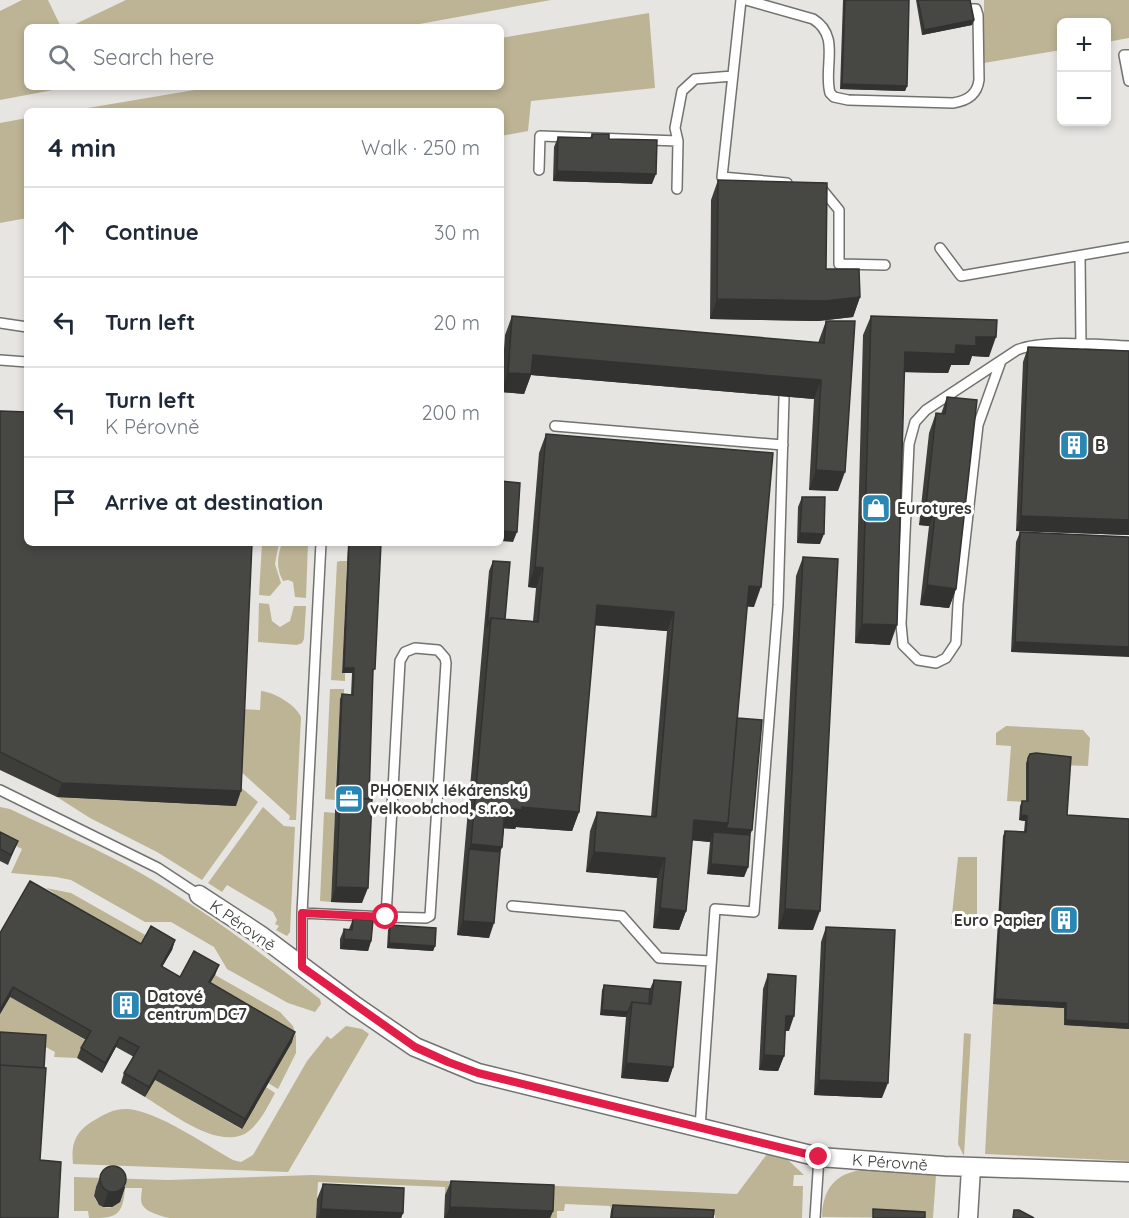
<!DOCTYPE html>
<meta charset="utf-8">
<style>
body{margin:0;font-family:Quicksand,sans-serif;background:#f6f6f7;color:#1f2937}
.controls{position:absolute;right:18px;top:18px;display:grid;overflow:hidden;border-radius:9px;box-shadow:0 3px 9px #0003}
.controls button{width:54px;height:54px;display:grid;place-items:center;padding:0;border:0;border-bottom:2px solid #e0e1e3;background:#fff;color:#1f2937;font:30px sans-serif}
.stop{position:absolute;width:18px;height:18px;margin:-14px;border:4px solid #e11d48;border-radius:50%;background:#fff}
.stop.end{background:#e11d48;border-color:#fff;box-shadow:0 2px 6px #0008}
.list{margin:0;padding:0;list-style:none}
h2{display:flex;justify-content:space-between;align-items:center;height:78px;margin:0;padding:0 24px;font-size:26px}
h2 small{font-size:20px;font-weight:400;color:#747a83}
.list li{display:grid;grid-template-columns:39px 1fr auto;gap:18px;align-items:center;box-sizing:border-box;height:90px;padding:0 24px;border-top:2px solid #e0e1e3}
.list b{display:block;font-size:22px;white-space:nowrap}
.list p{margin:0;font-size:20px;white-space:nowrap;color:#747a83}
.list em{font-size:20px;font-style:normal;color:#747a83}
.icon{flex:none;width:33px;height:33px;fill:none;stroke:currentColor;stroke-width:2;stroke-linecap:round;stroke-linejoin:round}
.map{position:relative;flex:none;width:1129px;height:1218px;overflow:hidden}
.search{position:absolute;background:#fff;box-shadow:0 3px 9px #0003;left:24px;top:24px;width:480px;height:66px;display:flex;align-items:center;gap:15px;box-sizing:border-box;padding:0 21px;border-radius:9px;color:#747a83;font-size:22px}
.panel{position:absolute;background:#fff;box-shadow:0 3px 9px #0003;left:24px;top:108px;width:480px;height:438px;border-radius:9px}
.map>svg:first-child{display:block}
</style>
<div class="map">
<svg width="1129" height="1218" viewBox="0 0 1129 1218">
<rect width="100%" height="100%" fill="#e6e5e2"/>
<path fill="#bdb495" fill-rule="evenodd" d="M22,0H48L61,27H69L126,0H551L403,27H27V87H69L0,100V11Z
M984,0H1129V38L1107,42L1106,22H1062L1061,50L984,63Z
M649,13L655,88L531,101L528,131L501,136V111H70L212,87H501V38Z
M27,118V218L0,223V123Z
M262,543H279L275,564L281,583L270,596L259,595Z
M282,543H308L306,598L295,597L293,582L288,580L283,581C276,568 277,557 282,543Z
M340,561H347L342,672L345,673V681L331,680L337,562Z
M259,603L269,604L272,621L280,627L290,621L294,606H306L304,639L302,643L297,645L258,642Z
M330,689H344V700H340L335,800L325,799Z
M261,691C274,692 296,705 301,717L296,820H289L290,816L238,769L240,709L260,710Z
M1006,726L1083,730L1090,738L1088,766L1030,764L1029,802L1007,801L1011,746L996,745V733Z
M237,784L258,802L202,880L157,852L90,818L57,797L235,806Z
M0,807L10,809C52,829 96,848 137,871C202,908 261,953 320,999L321,1004L315,1012L288,1003L227,969L214,947L171,922H145L71,880L56,877L11,873L22,849L0,838Z
M263,807L284,826L295,827L290,932L287,936L276,930L279,926L275,924L277,920L273,912L227,885L222,892L208,883Z
M324,812L335,813L331,902L320,901Z
M958,857H977V927L951,924Z
M46,888L71,893L147,936L137,954L49,903L54,893Z
M215,975L280,1012L293,1026L296,1036V1053L278,1089L268,1083L205,992Z
M10,997L87,1041L77,1058L54,1057L55,1052L42,1045L0,1042V1014Z
M993,1004L1064,1008V1025L1129,1029V1161L985,1154Z
M346,1026L362,1029L369,1034L288,1172L73,1164C71,1144 75,1132 93,1121C104,1114 115,1108 128,1109C157,1111 206,1145 233,1160L241,1162L253,1155L307,1061L327,1036L331,1039Z
M964,1033L971,1034L964,1156L958,1144Z
M155,1080L241,1129L266,1087L275,1093C268,1106 261,1121 249,1131C221,1153 170,1112 145,1097Z
M767,1154L788,1160L804,1175H794L793,1186H803L802,1218H715V1215L611,1210L610,1206L565,1204L564,1211H557V1218H548L445,1195V1187L318,1182L316,1218H169C161,1216 145,1212 142,1204C140,1200 142,1192 142,1188H125C123,1217 115,1218 89,1218L88,1211H74V1177L168,1180L312,1175L737,1194ZM96,1187L122,1193L120,1202L112,1207C103,1209 97,1205 94,1196Z
M871,1169L931,1173L936,1176L933,1218L822,1217C823,1184 839,1171 871,1169Z"/>
<g fill="none" stroke-linecap="round" stroke-linejoin="round">
<g stroke="#72726f" stroke-width="12">
<path id="lane" d="M741,0L722,177L787,183
M746,0L813,19C841,36 823,67 830,93L834,97L848,100L953,103C967,101 977,95 979,80L978,15L976,9H969
M1129,55H1124L1129,81
M539,170L540,136L678,141
M821,188L839,210V264L885,265
M677,189L678,141L675,128L682,91L695,79L733,76
M940,248L961,276L1129,247
M1080,256L1081,345
M0,323L27,327
M0,360L27,362
M1001,361L978,425L958,604L956,643L946,658L936,663L918,660L903,645L901,624L909,444L915,422L926,410L1017,350C1044,339 1098,345 1129,346
M555,426L783,445
M415,648L438,650L445,658L446,663L430,916L426,918L386,917L400,661L405,652Z
M0,790L158,868L199,895
M512,906L622,916L659,958L711,961
M302,913L386,917
M302,966V913L321,543
M700,1128L715,909L754,912L778,605L784,397
M815,1218L819,1157"/>
</g>
<g stroke="#72726f" stroke-width="21">
<path id="street" d="M199,895L260,935L355,1006L415,1047L478,1073L819,1157L944,1166L1129,1172
M968,1218L971,1168"/>
</g>
<use href="#lane" stroke="#fff" stroke-width="9"/>
<use href="#street" stroke="#fff" stroke-width="18"/>
</g>
<path fill="#3d3d3a" d="M843,0H909L907,86L905,91L840,89Z
M916,0H970L974,20L972,25L922,35Z
M592,134L609,139L652,184L553,181L554,147L558,137L590,138Z
M718,180L860,297L853,317L818,321L710,319L711,200Z
M512,316L818,343L826,321L838,491L809,490L814,399L531,375L524,394L501,392L505,335Z
M871,316L989,357L972,356L969,365H951L948,373L904,372L890,645L855,643L863,335Z
M1028,347L1129,351V535L1016,531L1023,362Z
M947,397L956,589L949,608L920,605L929,526L919,525L929,433L936,413L941,414Z
M0,411L236,806L57,797L0,770Z
M546,434L754,607L747,606L737,718L750,835L748,867L744,877L707,874L710,842L692,840L686,911L679,930L653,928L657,878L586,872L590,831L597,812L651,817L667,631L595,625L579,812L572,831L516,827L515,829L504,828L502,847L500,852L489,938L457,935L489,571L493,561L505,619L533,621L536,588L528,587L539,453Z
M802,497L820,544L797,543L798,507Z
M1020,532L1129,537L1011,652L1016,542Z
M348,543H381L373,674L362,903L331,902L340,699L342,694L351,695L352,673H342Z
M803,557L813,930L778,929L796,576Z
M1028,758L1067,815L1129,1029L1064,1025V1008L993,1004L1003,836L1005,831L1024,832L1025,821L1019,820L1020,806L1022,801H1026V763Z
M0,832L18,841L8,865L0,861Z
M353,919L371,941L368,951L340,949V939L344,929H349Z
M390,925L435,946L433,951L387,948L388,930Z
M826,927L882,1098L814,1095L821,942Z
M0,933L141,944L175,940L172,950L162,966L180,977L219,965L215,975L210,983L292,1042L242,1129L155,1080L145,1097L121,1083L124,1073L134,1057L116,1047L102,1073L77,1058L81,1048L86,1040L10,997L0,1014Z
M768,974L789,1031H785L784,1056L778,1071L759,1070L763,989Z
M654,980L673,1067L668,1082L621,1078L626,1017L600,1015L602,990L604,985L650,989Z
M102,1172L125,1187L120,1202L112,1207H103L99,1205L94,1196L96,1187Z
M451,1181L553,1211L550,1218H444L445,1195Z
M323,1184L403,1213L401,1218H316L317,1199Z
M613,1205L713,1218H610L611,1210Z"/>
<path fill="#323230" d="M974,20L972,25L922,35L924,30Z
M842,84L907,86L905,91L840,89Z
M557,171L656,174L652,184L553,181Z
M860,297L853,317L818,321L710,319L717,299Z
M976,337H996L989,357L972,356L969,365H951L948,373L898,372L905,352L956,345Z
M533,355L821,380L814,399L531,375L524,394L501,392L508,373Z
M816,470L845,472L838,491L809,490Z
M926,505L936,506L929,526L919,525Z
M1021,516L1129,520V535L1016,531Z
M501,531L517,532L513,542L501,541Z
M800,533L824,534L820,544L797,543Z
M535,567L543,568L536,588L528,587Z
M927,585L956,589L949,608L920,605Z
M749,586L761,587L754,607L741,606Z
M597,605L674,612L667,631L590,625Z
M862,624L897,625L890,645L855,643Z
M1015,642L1129,647V657L1011,652Z
M344,668H354L352,673H342Z
M62,783L241,791L236,806L57,797Z
M522,807L579,812L572,831L516,827L515,829L498,828L505,808Z
M1021,815L1027,816L1025,821L1019,820Z
M694,820L728,823L752,830L747,845L713,832L710,842L687,840Z
M471,844L502,847L495,867L469,849Z
M594,852L665,858L657,878L586,872Z
M711,864L748,867L744,877L707,874Z
M336,887L368,888L362,903L331,902Z
M660,908L686,911L679,930L653,928Z
M785,909L820,911L813,930L778,929Z
M463,921L494,923L489,938L457,935Z
M344,939L371,941L368,951L340,949Z
M175,940L172,950L157,976L161,966Z
M389,943L435,946L433,951L387,948Z
M219,965L215,975L205,992L209,982Z
M13,987L10,997L0,1014V1010Z
M995,999L1066,1003L1064,1008L993,1004Z
M602,1010L628,1012L626,1017L600,1015Z
M786,1016H794L789,1031H780Z
M1066,1020L1129,1024V1029L1064,1025Z
M295,1032L292,1042L242,1129L245,1119Z
M120,1037L116,1047L102,1073L105,1063Z
M764,1055L784,1056L778,1071L759,1070Z
M626,1063L673,1067L668,1082L621,1078Z
M159,1070L155,1080L145,1097L149,1087Z
M819,1080L888,1083L882,1098L814,1095Z
M125,1187L120,1202L112,1207H103L108,1192Z
M450,1207L553,1211L550,1218H445Z
M321,1209L403,1213L401,1218H318Z"/>
<path fill="#474744" stroke="#323230" stroke-width="1.5" d="M845,0H909L907,86L842,84Z
M918,0H970L974,20L924,30Z
M592,134H609V139L657,140L656,174L557,171L558,137L592,138Z
M718,180L827,183L826,269H859L860,297L825,301L717,299Z
M512,316L824,343L826,321H855L845,472L816,470L821,380L533,355L531,374L508,373Z
M871,316L997,320L996,337H976V346L956,345L955,354L905,352L897,625L862,624Z
M1028,347L1129,351V520L1021,516Z
M947,397L977,400L956,589L927,585L936,506L926,505L936,413L945,414Z
M0,411L27,412V543H252L241,791L62,783L0,752Z
M546,434L773,453L761,587L749,586L728,823L694,820L686,911L660,908L665,858L594,852L597,812L656,817L674,612L597,605L579,812L522,807V810L505,808L502,847L471,844L491,618L538,622L543,568L535,567Z
M501,481L520,483L517,532L501,531Z
M802,497H825L824,534L800,533Z
M1020,532L1129,537V647L1015,642Z
M349,543H381L375,669H373L369,799L340,798L337,808L342,694L353,695L354,668H344Z
M803,557L838,559L820,911L785,909Z
M493,561L510,562L505,619L491,618L487,627Z
M737,718L762,720L752,830L726,828L728,823Z
M1036,753L1071,757L1067,815L1129,819V1024L1066,1020V1003L995,999L1005,831L1026,832L1027,816L1021,815L1022,801H1028V758L1030,754Z
M340,798L372,799L368,888L336,887Z
M0,832L18,841L11,855L0,849Z
M713,832L750,835L748,867L711,864Z
M469,849L500,852L494,923L463,921Z
M30,881L141,944L151,926L175,940L161,966L180,977L194,951L219,965L209,982L295,1032L245,1119L159,1070L149,1087L124,1073L139,1047L120,1037L105,1063L81,1048L91,1031L13,987L0,1010V933Z
M353,919L373,920L371,941L344,939V929L352,930Z
M390,925L436,928L435,946L389,943Z
M826,927L895,930L888,1083L819,1080Z
M768,974L796,976L794,1016H786L784,1056L764,1055Z
M654,980L681,982L673,1067L626,1063L632,1002L651,1004Z
M604,985L650,989L649,1004L632,1002L628,1012L602,1010Z
M0,1032L46,1035L44,1068L0,1065Z
M0,1065L46,1068L40,1160L61,1162L58,1218H0Z
M100 1179a13 13 0 1 1 26 0a13 13 0 1 1-26 0Z
M451,1181L554,1185L553,1211L450,1207Z
M323,1184L404,1188L403,1213L321,1209Z
M613,1205L714,1210L713,1218H612Z
M873,1209L925,1212V1218H873Z
M1014,1210H1019L1034,1218H1013Z"/>
<g fill="none" stroke-linecap="round" stroke-linejoin="round">
<path stroke="#e11d48" stroke-width="8" d="M386,917L302,913V967L415,1047L448,1062L478,1073L819,1157"/>
</g>
<defs>
<g id="building-square" transform="scale(1.5)"><rect x="-9" y="-9" width="18" height="18" rx="4" fill="#2a87b3" stroke="#fff"/><path d="M-4-6H4V6H1V3H-1V6H-4ZM-2.5-4.3h1.7v1.8h-1.7ZM.8-4.3h1.7v1.8H.8ZM-2.5-1h1.7V.8h-1.7ZM.8-1h1.7V.8H.8Z" fill="#fff"/></g>
<g id="shop-square" transform="scale(1.5)"><rect x="-9" y="-9" width="18" height="18" rx="4" fill="#2a87b3" stroke="#fff"/><path d="M-5-2.5h2.3a2.7 3.5 0 0 1 5.4 0H5L5.5 6h-11ZM-1.5-2.5h3a1.5 2.3 0 0 0-3 0Z" fill="#fff"/></g>
<g id="office-square" transform="scale(1.5)"><rect x="-9" y="-9" width="18" height="18" rx="4" fill="#2a87b3" stroke="#fff"/><path d="M-6-3h4V-5.5h4V-3h4V5H-6ZM-1-4.5V-3h2v-1.5ZM-6 0V1H6V0Z" fill="#fff"/></g>
</defs>
<g fill-rule="evenodd">
<use href="#building-square" x="1074" y="445"/>
<use href="#shop-square" x="876" y="508"/>
<use href="#office-square" x="349" y="799"/>
<use href="#building-square" x="1064" y="920"/>
<use href="#building-square" x="126" y="1005"/>
</g>
<g text-anchor="middle" dominant-baseline="central" stroke-width="6" stroke-linejoin="round" paint-order="stroke">
<g font-size="16" font-weight="bold" fill="#383736" stroke="#fff" text-anchor="start">
<text x="1095" y="445">B</text>
<text x="897" y="508">Eurotyres</text>
<text x="370" y="790">PHOENIX lékárenský<tspan x="370" dy="18">velkoobchod, s.r.o.</tspan></text>
<text x="1043" y="920" text-anchor="end">Euro Papier</text>
<text x="147" y="996">Datové<tspan x="147" dy="18">centrum DC7</tspan></text>
</g>
<g font-size="16" fill="#383736" stroke="#fff">
<text transform="translate(243 925) rotate(35)">K Pérovně</text>
<text transform="translate(890 1162) rotate(4)">K Pérovně</text>
</g>
</g>
</svg>
<div class="controls">
<button>+</button>
<button>−</button>
</div>
<div class="stop" style="left:386px;top:917px"></div>
<div class="stop end" style="left:819px;top:1157px"></div>
<div class="search"><svg class="icon" aria-label="search" viewBox="0 0 24 24"><circle cx="10" cy="10" r="6"/><path d="M15 15l6 6"/></svg>Search here</div>
<section class="panel">
<h2>4 min<small>Walk · 250 m</small></h2>
<ul class="list">
<li><svg class="icon" aria-label="ahead" viewBox="0 0 24 24"><path d="M12 20V5M6 11l6-6 6 6"/></svg><div><b>Continue</b></div><em>30 m</em></li>
<li><svg class="icon" aria-label="left" viewBox="0 0 24 24"><path d="M17 20v-9H6M10 6l-5 5 5 5"/></svg><div><b>Turn left</b></div><em>20 m</em></li>
<li><svg class="icon" aria-label="left" viewBox="0 0 24 24"><path d="M17 20v-9H6M10 6l-5 5 5 5"/></svg><div><b>Turn left</b><p>K Pérovně</p></div><em>200 m</em></li>
<li><svg class="icon" aria-label="arrive" viewBox="0 0 24 24"><path d="M6 21V4h12l-3 4 3 4H6"/></svg><div><b>Arrive at destination</b></div></li>
</ul>
</section>
</div>
